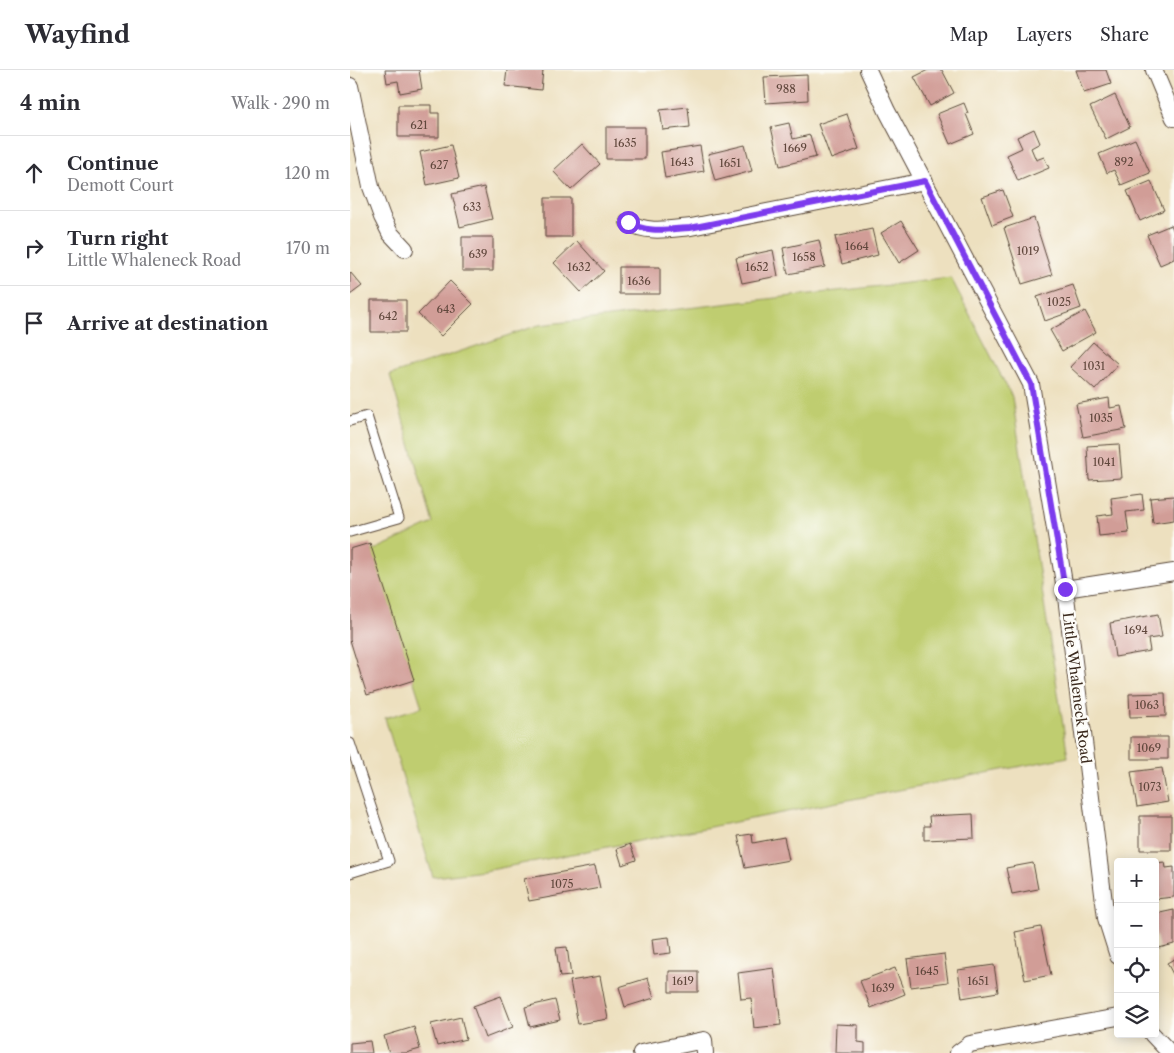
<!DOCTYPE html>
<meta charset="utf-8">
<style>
body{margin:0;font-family:"Libre Caslon Text",serif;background:#f2f2f3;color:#2b2b33}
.controls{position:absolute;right:15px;bottom:15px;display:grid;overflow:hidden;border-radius:5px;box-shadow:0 2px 12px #0003}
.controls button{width:45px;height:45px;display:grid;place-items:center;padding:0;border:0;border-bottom:1px solid #e1e1e2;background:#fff;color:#2b2b33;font:25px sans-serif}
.stop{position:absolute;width:15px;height:15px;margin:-11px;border:4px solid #7c3aed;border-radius:50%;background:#fff}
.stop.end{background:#7c3aed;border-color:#fff;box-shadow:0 1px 5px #0008}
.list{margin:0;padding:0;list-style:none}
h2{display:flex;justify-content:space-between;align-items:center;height:65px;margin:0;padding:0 20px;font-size:21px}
h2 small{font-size:16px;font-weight:400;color:#7c7c81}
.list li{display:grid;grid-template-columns:32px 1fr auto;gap:15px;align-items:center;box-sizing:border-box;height:75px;padding:0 20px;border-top:1px solid #e1e1e2}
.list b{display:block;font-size:19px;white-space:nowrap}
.list p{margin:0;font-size:16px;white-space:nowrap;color:#7c7c81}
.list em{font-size:16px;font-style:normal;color:#7c7c81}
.icon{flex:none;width:28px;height:28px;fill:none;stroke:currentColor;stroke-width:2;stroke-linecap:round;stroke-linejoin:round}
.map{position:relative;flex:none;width:824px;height:983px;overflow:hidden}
header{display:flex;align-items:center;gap:30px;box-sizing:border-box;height:70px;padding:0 25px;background:#fff;border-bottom:1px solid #e1e1e2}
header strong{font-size:24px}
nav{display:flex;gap:28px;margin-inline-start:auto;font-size:18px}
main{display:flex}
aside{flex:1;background:#fff}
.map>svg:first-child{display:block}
</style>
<header>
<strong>Wayfind</strong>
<nav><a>Map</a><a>Layers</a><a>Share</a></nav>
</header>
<main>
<aside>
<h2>4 min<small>Walk · 290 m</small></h2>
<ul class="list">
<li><svg class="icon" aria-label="ahead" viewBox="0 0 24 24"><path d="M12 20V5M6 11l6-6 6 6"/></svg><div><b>Continue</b><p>Demott Court</p></div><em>120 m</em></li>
<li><svg class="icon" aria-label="right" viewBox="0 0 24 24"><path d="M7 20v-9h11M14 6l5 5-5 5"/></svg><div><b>Turn right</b><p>Little Whaleneck Road</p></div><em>170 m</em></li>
<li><svg class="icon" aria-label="arrive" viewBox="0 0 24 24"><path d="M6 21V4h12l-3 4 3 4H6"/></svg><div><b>Arrive at destination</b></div></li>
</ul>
</aside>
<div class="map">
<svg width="824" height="983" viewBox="0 0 824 983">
<rect width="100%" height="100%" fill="#fdfcf7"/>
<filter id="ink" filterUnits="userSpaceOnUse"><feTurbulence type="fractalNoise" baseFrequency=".02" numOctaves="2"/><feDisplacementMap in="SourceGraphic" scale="10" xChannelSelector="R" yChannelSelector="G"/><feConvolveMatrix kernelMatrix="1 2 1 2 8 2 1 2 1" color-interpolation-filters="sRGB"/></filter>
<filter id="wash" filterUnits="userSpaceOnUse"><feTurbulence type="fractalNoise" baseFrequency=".0096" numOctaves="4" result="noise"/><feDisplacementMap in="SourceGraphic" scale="20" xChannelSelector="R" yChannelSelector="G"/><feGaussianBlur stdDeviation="1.12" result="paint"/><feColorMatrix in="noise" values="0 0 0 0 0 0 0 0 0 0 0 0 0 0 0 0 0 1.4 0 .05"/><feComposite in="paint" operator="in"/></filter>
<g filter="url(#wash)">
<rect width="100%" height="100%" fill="#ede0bf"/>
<path fill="#bfcd6f" stroke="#7d7c46" d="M601,208L662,327L718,687L135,801L83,807L35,648L72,637L22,481L83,453L40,305L189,255Z"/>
<g id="blocks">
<path fill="#d19d97" d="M35,0H69L72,19L50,23L48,11L37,13Z
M157,0H193L191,20L155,16Z
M578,0H592L604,23L580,36L564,7Z
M726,0H756L761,14L734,23Z
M457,5L458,30L416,33L414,7Z
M765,25L780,57L756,69L740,37Z
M614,33L618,43L616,44L624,64L600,74L587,44Z
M48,35H81V43H89V67H48Z
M338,37L340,57L313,60L310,40Z
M497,44L509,79L481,89L468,54Z
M439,53L443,69L460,65L466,87L430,96L421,57Z
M256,57H295V89H256Z
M684,59L690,73L681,78L686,90L694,87L699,98L668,111L657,85L672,78L667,67Z
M785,69L800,103L771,115L764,100L757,103L749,84Z
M232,74L250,94L221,120L203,101Z
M101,75L109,108L77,115L70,82Z
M395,75L402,101L365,111L358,84Z
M350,76L354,101L315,108L311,82Z
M801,111L814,140L790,151L777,121Z
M134,117L142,149L110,157L102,124Z
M653,120L663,147L642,155L632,127Z
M195,128H221V167H195Z
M684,148L702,205L672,214L654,158Z
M551,151L569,180L549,193L531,163Z
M821,155L824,162V189L810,195L797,165Z
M522,159L528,185L492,194L485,167Z
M112,167H143V201H112Z
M469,170L475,197L438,204L433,178Z
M227,171L254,201L231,222L204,193Z
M423,180L428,206L392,213L386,188Z
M269,197H310V224H269Z
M0,202L12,216L0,225Z
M100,211L123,234L91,266L68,244Z
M723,215L731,238L695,251L687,227Z
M21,230H56V262H21Z
M735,241L746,262L712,281L700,260Z
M743,272L768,294L745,320L720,297Z
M759,328L760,338L771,336L776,359L733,367L726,334Z
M769,374L772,408L739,410L737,376Z
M792,424L794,440L776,442L779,463L749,466L747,446L763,444L761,428Z
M824,426V450L803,453L800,428Z
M20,473L64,610L17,625L0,570V479Z
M808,544L812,567L798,569L800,581L765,587L760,553Z
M815,623L816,646L780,647L779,624Z
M781,667H818V689H781Z
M812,698L818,732L787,737L781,702Z
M623,744L624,768L574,770V756H580L579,746Z
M790,746H821V780H790Z
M402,764L403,773L434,767L439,790L395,798L388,766Z
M280,774L286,790L272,795L267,779Z
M815,792L816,798L824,797V827L805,829V793Z
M683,793L688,819L662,824L656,798Z
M245,796L250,818L179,831L174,809Z
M824,840V874L809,878L805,861V844Z
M691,857L701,905L675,910L665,862Z
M319,867L321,883L304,885L302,869Z
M217,877L221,906L210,907L206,878Z
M594,884L598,912L561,917L557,889Z
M824,889V906L817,893Z
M644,895L648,922L612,928L608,900Z
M424,898L431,955L404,958L401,928L391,929L388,903Z
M545,898L555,924L521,938L510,911Z
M319,901H348V922H319Z
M250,906L258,949L228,954L220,911Z
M298,908L304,928L275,937L269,917Z
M151,926L163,957L135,968L123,936Z
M205,930L210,950L180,957L175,937Z
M111,947L116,969L87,976L81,954Z
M486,954L508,955V972L515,973V983H485Z
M64,957L70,979L56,983H39L34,966Z
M20,971L22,983H0V973Z"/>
</g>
</g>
<g filter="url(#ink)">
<use href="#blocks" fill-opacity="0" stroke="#564536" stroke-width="1"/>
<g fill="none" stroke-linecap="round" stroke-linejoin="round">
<g stroke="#564536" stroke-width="11">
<path id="lane" d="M0,351L17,346L49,448L0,462
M0,673L39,791L0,803"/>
</g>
<g stroke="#564536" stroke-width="18">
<path id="street" d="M518,0L537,41L681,314L715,519L756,848L768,886
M804,0L824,48
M0,16L21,117L32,147L40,163L55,179
M278,152C297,164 319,159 341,157L575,111
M715,519L824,502
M802,964L820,983
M291,983L354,970L355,983
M608,983L620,974L768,947"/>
</g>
<use href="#lane" stroke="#fff" stroke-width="9"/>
<use href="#street" stroke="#fff" stroke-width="16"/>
</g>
</g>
<g fill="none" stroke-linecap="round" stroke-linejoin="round" filter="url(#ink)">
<path stroke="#7c3aed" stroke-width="6" d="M278,152C297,164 319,159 340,158L575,111L681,314L715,519"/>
</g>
<g text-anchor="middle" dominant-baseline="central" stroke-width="4.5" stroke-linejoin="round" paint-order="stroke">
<g font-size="11" fill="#60473c">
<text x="436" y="19">988</text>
<text x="69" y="55">621</text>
<text x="275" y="73">1635</text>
<text x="445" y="78">1669</text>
<text x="332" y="92">1643</text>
<text x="774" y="92">892</text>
<text x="380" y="93">1651</text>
<text x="89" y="95">627</text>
<text x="122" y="137">633</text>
<text x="507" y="176">1664</text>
<text x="678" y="181">1019</text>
<text x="128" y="184">639</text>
<text x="454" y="187">1658</text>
<text x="229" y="197">1632</text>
<text x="407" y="197">1652</text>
<text x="289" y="211">1636</text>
<text x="709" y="232">1025</text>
<text x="96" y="239">643</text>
<text x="38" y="246">642</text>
<text x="744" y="296">1031</text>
<text x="751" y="348">1035</text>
<text x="754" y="392">1041</text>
<text x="786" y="560">1694</text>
<text x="797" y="635">1063</text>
<text x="799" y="678">1069</text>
<text x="800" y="717">1073</text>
<text x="212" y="814">1075</text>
<text x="577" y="901">1645</text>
<text x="333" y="911">1619</text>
<text x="628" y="911">1651</text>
<text x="533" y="918">1639</text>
</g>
<g font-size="14" fill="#3b2a1e" stroke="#fdfcf7">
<text transform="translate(727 618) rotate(83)">Little Whaleneck Road</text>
</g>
</g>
</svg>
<div class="controls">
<button>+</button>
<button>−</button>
<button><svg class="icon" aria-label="locate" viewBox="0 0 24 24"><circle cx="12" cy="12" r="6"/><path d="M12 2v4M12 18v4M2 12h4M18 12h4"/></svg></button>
<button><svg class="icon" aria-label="layers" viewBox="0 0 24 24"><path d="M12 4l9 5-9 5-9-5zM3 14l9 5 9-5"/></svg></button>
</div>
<div class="stop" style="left:278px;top:152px"></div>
<div class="stop end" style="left:715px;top:519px"></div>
</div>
</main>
